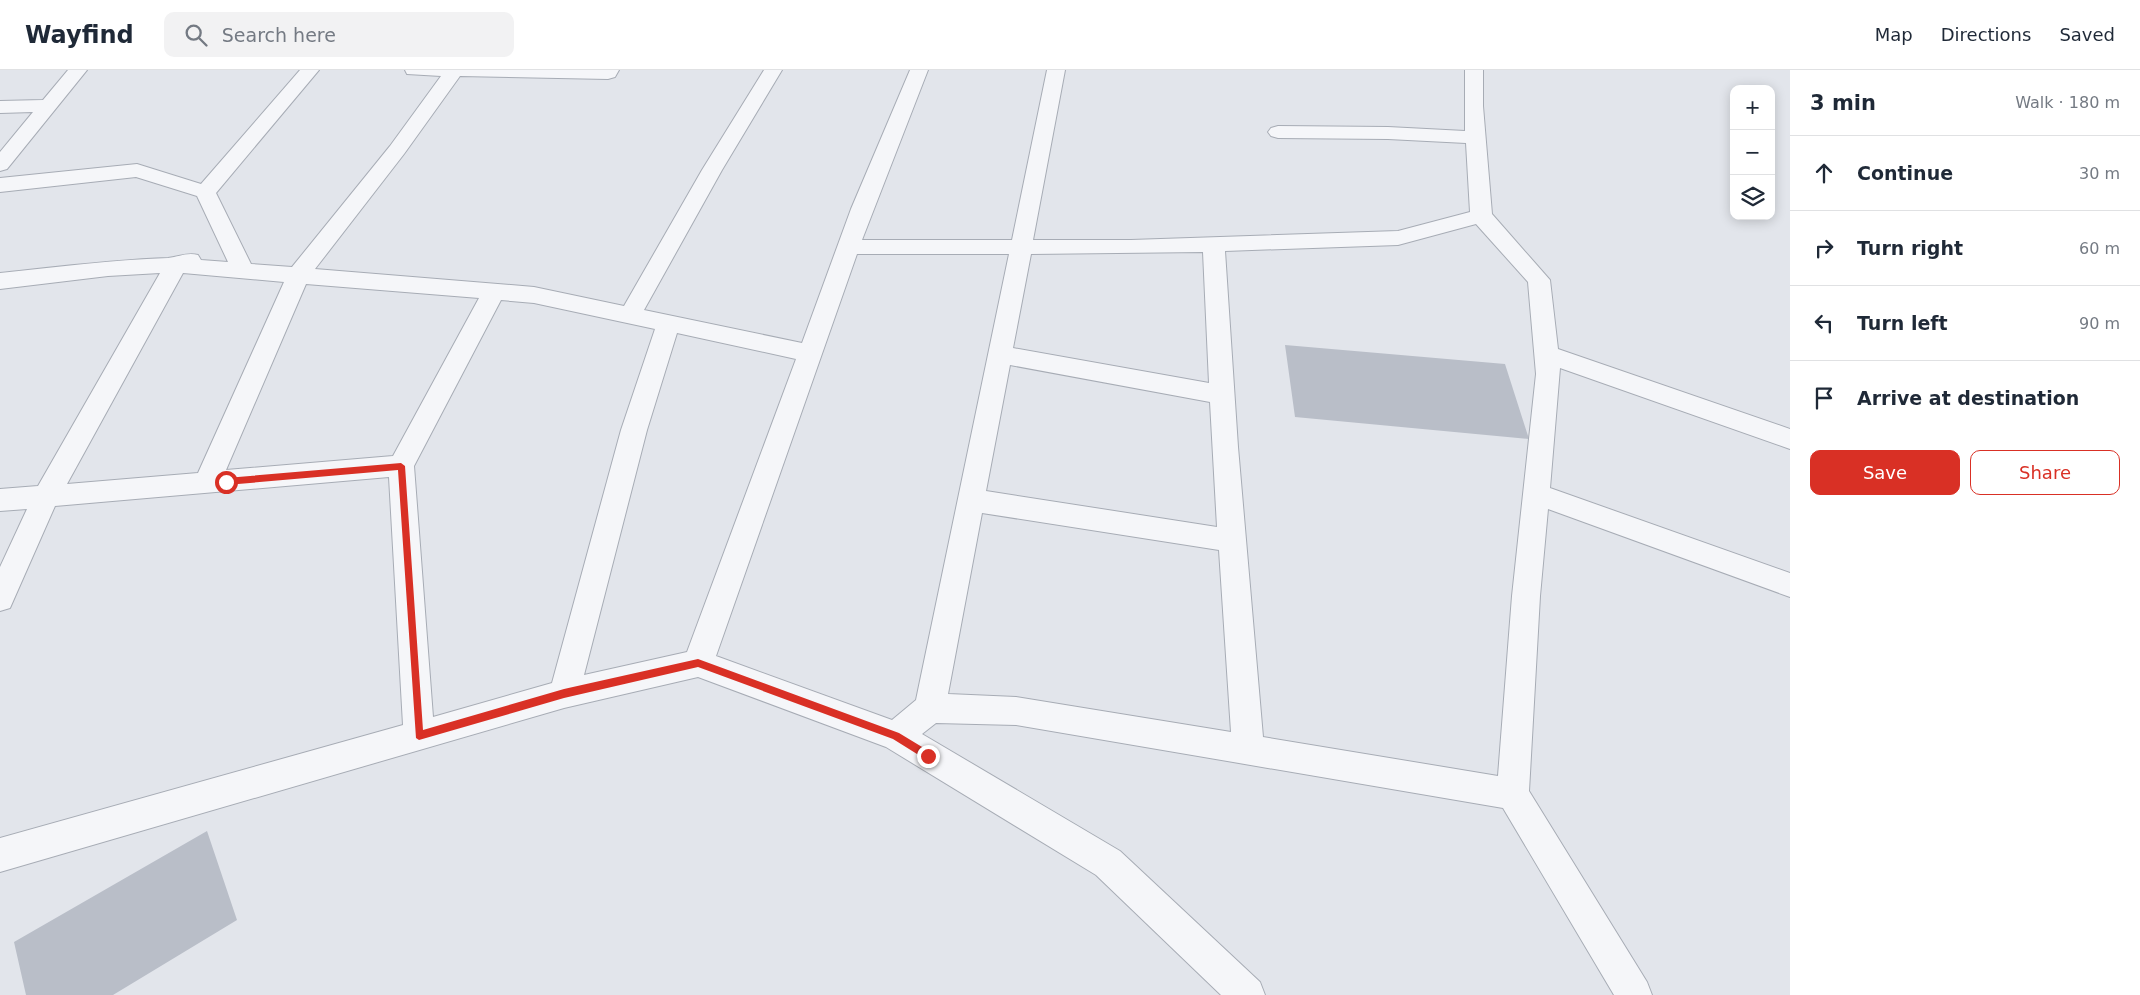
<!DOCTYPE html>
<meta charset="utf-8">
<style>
body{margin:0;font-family:"DejaVu Sans",sans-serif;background:#f2f2f3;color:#1f2937}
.controls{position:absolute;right:15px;top:15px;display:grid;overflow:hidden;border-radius:10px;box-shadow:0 2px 12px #0003}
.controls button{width:45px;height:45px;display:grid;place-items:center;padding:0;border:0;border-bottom:1px solid #e0e1e3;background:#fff;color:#1f2937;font:25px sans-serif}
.stop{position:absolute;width:15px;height:15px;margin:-11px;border:4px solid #d93025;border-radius:50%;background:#fff}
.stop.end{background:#d93025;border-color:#fff;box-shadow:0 1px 5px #0008}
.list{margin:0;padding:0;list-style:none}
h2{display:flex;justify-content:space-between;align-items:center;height:65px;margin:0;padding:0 20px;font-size:21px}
h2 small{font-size:16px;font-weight:400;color:#747a83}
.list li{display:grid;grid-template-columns:32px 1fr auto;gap:15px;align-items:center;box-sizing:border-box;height:75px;padding:0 20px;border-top:1px solid #e0e1e3}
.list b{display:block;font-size:19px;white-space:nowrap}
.list em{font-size:16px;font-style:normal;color:#747a83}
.actions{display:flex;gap:10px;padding:15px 20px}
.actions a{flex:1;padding:11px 0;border:1px solid #d93025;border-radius:10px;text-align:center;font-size:18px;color:#d93025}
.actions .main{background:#d93025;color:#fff}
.icon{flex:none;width:28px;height:28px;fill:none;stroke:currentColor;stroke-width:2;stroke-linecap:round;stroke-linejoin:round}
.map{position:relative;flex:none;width:1790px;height:925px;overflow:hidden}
header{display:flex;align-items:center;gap:30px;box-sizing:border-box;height:70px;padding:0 25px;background:#fff;border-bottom:1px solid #e0e1e3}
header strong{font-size:24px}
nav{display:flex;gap:28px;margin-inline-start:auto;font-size:18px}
.search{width:350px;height:45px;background:#f2f2f3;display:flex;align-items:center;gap:12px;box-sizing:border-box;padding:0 18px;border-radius:10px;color:#747a83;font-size:19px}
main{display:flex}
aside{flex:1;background:#fff}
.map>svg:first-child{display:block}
</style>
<header>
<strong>Wayfind</strong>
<div class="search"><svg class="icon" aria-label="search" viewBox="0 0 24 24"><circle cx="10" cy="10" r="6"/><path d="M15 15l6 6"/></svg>Search here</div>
<nav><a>Map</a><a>Directions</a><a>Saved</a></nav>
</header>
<main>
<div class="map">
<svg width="1790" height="925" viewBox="0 0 1790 925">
<rect width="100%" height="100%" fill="#e2e5eb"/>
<path fill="#b9bec8" d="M1285,275L1505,294L1529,369L1295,347Z
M207,761L237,850L113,925H26L14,872Z"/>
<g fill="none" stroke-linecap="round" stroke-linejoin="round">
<g stroke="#a7acb5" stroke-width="2">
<path id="street" d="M68,0H87L7,99L0,101V82L33,42L0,43V31L43,30Z
M300,0H319L216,123L251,194L292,197L390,76L441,6L407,4L405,0H619L615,7L608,9L460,6L404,84L315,199L534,217L624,236L702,100L764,0H782L722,100L644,240L802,273L851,139L910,0H928L862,170H1012L1047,0H1065L1033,170H1131L1398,161L1470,142L1466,73L1388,69L1278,68L1271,66L1268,62L1271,58L1278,56L1388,57L1465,61V0H1483V36L1492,144L1550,210L1558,279L1790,359V379L1560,298L1550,418L1790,503V527L1548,439L1540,526L1529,721L1647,912L1652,925H1614L1503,738L1016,655L936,653L922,664L1120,781L1260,912L1265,925H1221L1096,805L886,677L698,607L564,638L0,802V768L403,655L389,407L55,436L10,538L0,541V497L27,439L0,441V419L38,416L160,203L108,206L0,219V203C56,197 112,190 168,188C179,187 187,182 198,185L201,190L228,192L197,126L136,107L0,122V108L137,94L201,114ZM1476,154L1528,212L1536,304L1512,526L1498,706L1263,667L1238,377L1225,181L1398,175ZM1203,182L1209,313L1013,278L1031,184ZM857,184H1009L916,630L892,650L716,586ZM183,203L284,212L198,403L67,414ZM306,214L479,228L393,386L226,400ZM501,230L534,233L655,259L621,360L552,613L433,647L414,396ZM677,263L796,289L687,582L584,605L647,360ZM1010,295L1210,332L1217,457L986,421ZM982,443L1219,480L1231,662L1016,627L948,624Z"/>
</g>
<use href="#street" fill="#f5f6f9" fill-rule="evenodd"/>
</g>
<path fill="#d93025" d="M401,393L405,396L423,660L564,619L698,589L899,663L932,683V689H925L893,669L698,597L564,628L419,670L416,668L398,400L226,415L222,412L226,408Z"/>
</svg>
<div class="controls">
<button>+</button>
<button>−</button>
<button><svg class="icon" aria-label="layers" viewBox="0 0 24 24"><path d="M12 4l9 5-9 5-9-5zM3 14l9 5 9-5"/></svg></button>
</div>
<div class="stop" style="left:226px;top:412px"></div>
<div class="stop end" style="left:928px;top:686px"></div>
</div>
<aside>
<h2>3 min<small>Walk · 180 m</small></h2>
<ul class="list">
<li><svg class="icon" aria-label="ahead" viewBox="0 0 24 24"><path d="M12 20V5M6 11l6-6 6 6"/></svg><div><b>Continue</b></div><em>30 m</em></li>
<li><svg class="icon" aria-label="right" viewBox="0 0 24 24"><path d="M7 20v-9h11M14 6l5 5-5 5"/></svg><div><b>Turn right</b></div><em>60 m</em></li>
<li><svg class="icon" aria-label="left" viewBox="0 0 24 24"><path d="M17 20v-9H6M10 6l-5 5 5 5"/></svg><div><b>Turn left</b></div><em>90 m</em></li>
<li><svg class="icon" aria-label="arrive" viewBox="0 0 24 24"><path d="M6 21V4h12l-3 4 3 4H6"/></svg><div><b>Arrive at destination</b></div></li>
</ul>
<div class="actions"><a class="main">Save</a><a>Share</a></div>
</aside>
</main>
